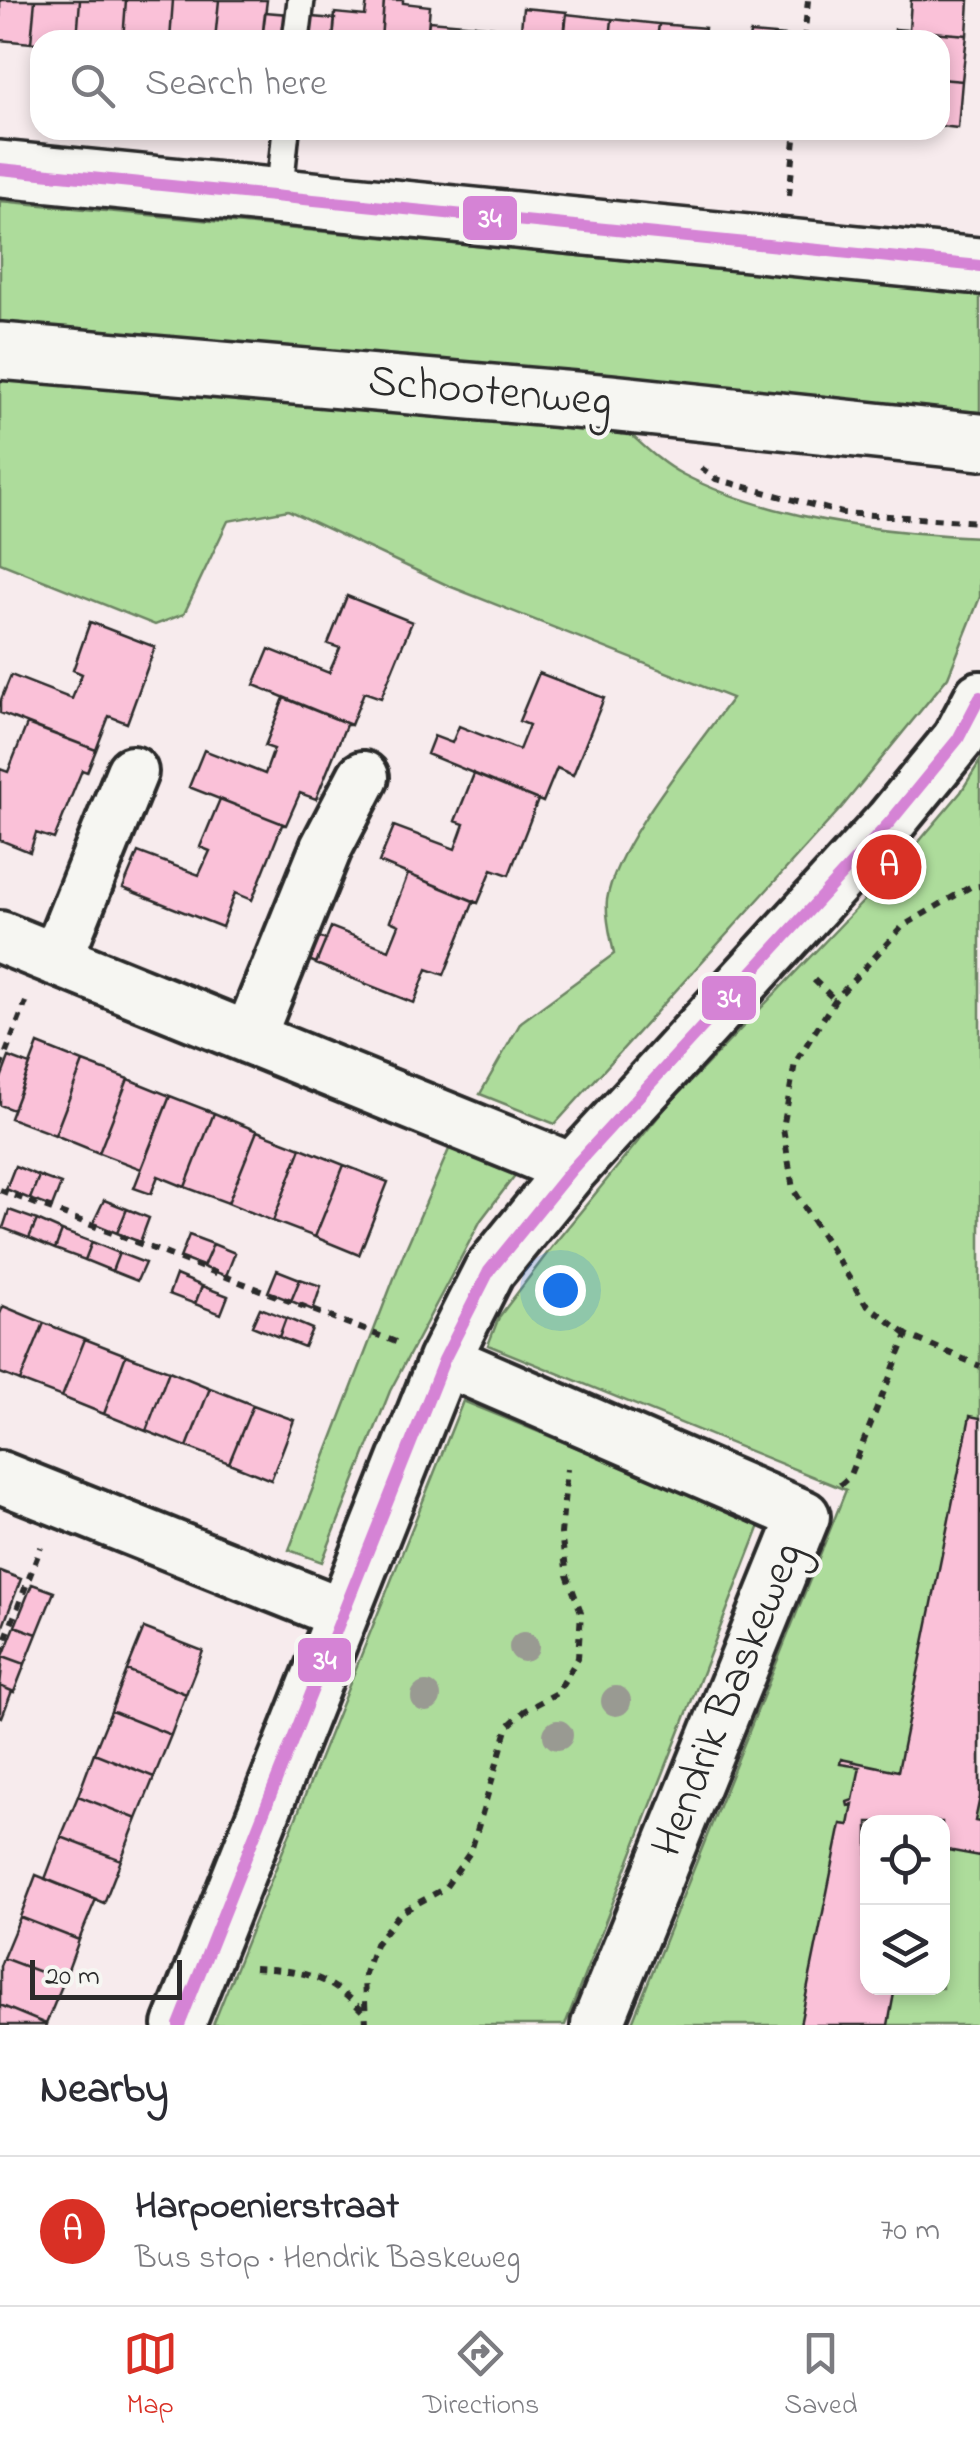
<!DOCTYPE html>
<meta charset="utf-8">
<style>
body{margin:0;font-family:"Indie Flower",sans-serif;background:#f2f2f3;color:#2b2b33}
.controls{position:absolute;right:30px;bottom:30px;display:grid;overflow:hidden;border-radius:20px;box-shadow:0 5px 15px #0003}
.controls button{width:90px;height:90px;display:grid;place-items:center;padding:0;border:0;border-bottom:2px solid #e1e1e2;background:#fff;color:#2b2b33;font:50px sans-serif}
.scale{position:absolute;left:30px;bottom:25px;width:152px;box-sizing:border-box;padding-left:10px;border:5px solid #2b2b2b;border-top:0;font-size:28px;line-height:35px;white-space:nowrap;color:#2b2b2b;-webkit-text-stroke:8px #f6f6f2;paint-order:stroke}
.you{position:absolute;left:560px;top:1290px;width:35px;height:35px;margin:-25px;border:8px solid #fff;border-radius:50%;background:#1a73e8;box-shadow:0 0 0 15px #1a73e833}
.badge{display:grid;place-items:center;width:65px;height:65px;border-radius:50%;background:#d93025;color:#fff;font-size:32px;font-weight:700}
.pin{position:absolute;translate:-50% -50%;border:5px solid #fff;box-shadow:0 2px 10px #0006}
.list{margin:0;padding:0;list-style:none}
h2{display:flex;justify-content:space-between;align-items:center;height:130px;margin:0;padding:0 40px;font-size:42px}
h2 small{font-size:32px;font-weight:400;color:#7c7c81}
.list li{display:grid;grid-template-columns:65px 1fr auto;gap:30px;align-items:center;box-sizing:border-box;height:150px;padding:0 40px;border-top:2px solid #e1e1e2}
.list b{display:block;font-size:38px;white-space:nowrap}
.list p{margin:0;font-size:32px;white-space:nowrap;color:#7c7c81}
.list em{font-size:32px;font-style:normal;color:#7c7c81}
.icon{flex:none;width:55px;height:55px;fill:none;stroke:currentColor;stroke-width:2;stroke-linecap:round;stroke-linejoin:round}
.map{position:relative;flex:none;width:980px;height:2025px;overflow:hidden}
.search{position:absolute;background:#fff;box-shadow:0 5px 15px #0003;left:30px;right:30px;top:30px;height:110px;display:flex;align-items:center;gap:25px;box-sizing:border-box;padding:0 35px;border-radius:30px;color:#7c7c81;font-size:38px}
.sheet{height:280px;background:#fff}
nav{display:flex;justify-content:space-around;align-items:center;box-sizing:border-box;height:140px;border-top:2px solid #e1e1e2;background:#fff;font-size:28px;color:#7c7c81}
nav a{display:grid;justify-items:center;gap:5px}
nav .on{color:#d93025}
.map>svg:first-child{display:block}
</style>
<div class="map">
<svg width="980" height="2025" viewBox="0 0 980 2025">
<rect width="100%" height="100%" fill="#f7ebed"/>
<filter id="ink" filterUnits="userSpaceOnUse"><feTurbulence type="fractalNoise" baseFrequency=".01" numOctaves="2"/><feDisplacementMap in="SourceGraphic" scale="20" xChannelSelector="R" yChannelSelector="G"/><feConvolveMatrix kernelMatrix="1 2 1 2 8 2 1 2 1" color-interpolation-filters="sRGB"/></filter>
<g filter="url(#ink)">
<path fill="#addc9b" stroke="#6c8463" stroke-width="2.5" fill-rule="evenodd" d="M0,201L980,294V412L0,333Z
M0,377L628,432C645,447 662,464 682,474C768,519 884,533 980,537V597L948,677L842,807L555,1124L480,1094L521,1022L614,954C611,937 605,917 607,900C615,844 697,747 732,698L449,586L288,510L228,521L184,614L155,625L0,563Z
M980,761V2025H631L846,1490L488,1345L499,1317L555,1243L667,1106L906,857L961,792ZM868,1822H942V1988H868Z
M450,1147L516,1174L481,1220L390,1391L322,1562L289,1550L403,1255Z
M463,1401L761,1523L565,2025H213Z"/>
<path fill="#fac1d8" stroke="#2b2b2b" stroke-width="2.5" d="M0,0H35L31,43L0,40Z
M35,0H80L77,40L31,43Z
M80,0H126L123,40H77Z
M126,0H173L170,40H123Z
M173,0H219L215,40H170Z
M219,0H267L262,40H215Z
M367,0L384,1L381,40H333L335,13L365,16Z
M384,0H403V3L430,6L427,40H381Z
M911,0H969L967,35L909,30Z
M523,8L567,12L564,40H520Z
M265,12L288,14L285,40H262Z
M566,14L612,19L610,40H564Z
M312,17L335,19L333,40H309Z
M612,19L659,24L657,40H610Z
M429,21L475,25L474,40H427Z
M659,24L705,28L704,40H657Z
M475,25L521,30L520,40H474Z
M895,29L967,35L962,81L940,79V40H894Z
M750,33L797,37V40H749Z
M940,79L962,81L958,128L940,126Z
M347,596L412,622L381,698L364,692L351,725L254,685L269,649L329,673L340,648L328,644Z
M90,622L155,647L127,723L109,716L96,750L0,713V702L11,675L72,699L82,674L73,670Z
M539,673L604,698L573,775L557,768L543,802L427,754L434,736L452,743L459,726L519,750L529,725L519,721Z
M284,698L351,725H346L316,799L300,793L286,825L189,787L204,750L265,774L274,749L265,746Z
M27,724L96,750L87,772L82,770L54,839L36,833L30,852L0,840V769L8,772Z
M474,774L538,800L509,875L492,869L478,903L379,862L394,826L455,849L464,824L455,821Z
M220,799L286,825H282L252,900L235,893L222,927L123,888L138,852L199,875L210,851L200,847Z
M408,874L474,901L444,975L427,969L414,1003L316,964L331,927L389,950L399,925L390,921Z
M307,932L326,940L316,963L297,955Z
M38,1044L83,1062L55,1135L10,1118Z
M9,1057L30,1065L13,1110L0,1105V1081Z
M83,1062L128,1079L99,1153L55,1135Z
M128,1079L170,1096L141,1169L99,1153Z
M170,1096L214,1113L185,1187L158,1176L151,1194L134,1188Z
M214,1113L257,1131L228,1203L185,1187Z
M257,1131L301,1148L273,1221L228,1203Z
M301,1148L344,1165L315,1237L273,1221Z
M344,1165L388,1182L359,1255L315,1237Z
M15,1166L39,1176L30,1199L6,1189Z
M39,1176L61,1184L52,1207L30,1199Z
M104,1200L127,1209L117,1233L93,1223Z
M127,1209L149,1218L140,1242L117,1233Z
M9,1210L37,1220L29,1238L3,1228Z
M37,1220L62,1231L55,1249L29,1238Z
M62,1231L92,1242L85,1260L55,1249Z
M189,1235L213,1244L203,1267L180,1258Z
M92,1242L119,1253L112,1271L85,1260Z
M213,1244L235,1253L226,1276L203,1267Z
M119,1253L145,1263L137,1281L112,1271Z
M277,1270L300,1279L291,1301L268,1292Z
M176,1275L202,1286L195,1304L169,1294Z
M300,1279L321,1286L313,1310L291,1301Z
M202,1286L228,1296L221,1314L195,1304Z
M3,1306L44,1323L20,1381L0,1373V1314Z
M260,1308L286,1318L279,1337L252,1326Z
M286,1318L312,1329L304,1347L279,1337Z
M44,1323L85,1339L62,1397L20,1381Z
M85,1339L126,1355L104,1414L62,1397Z
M126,1355L169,1371L146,1431L104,1414Z
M169,1371L210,1388L187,1447L146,1431Z
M210,1388L253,1405L229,1463L187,1447Z
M253,1405L294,1420L271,1480L229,1463Z
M970,1416L980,1418V1797L975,1821L980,1822V1856L942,1849V1822H868V1988H895L888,2025H800L841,1824L849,1825L853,1804L848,1806L847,1802L853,1800L860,1767L840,1764L841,1759L898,1771Z
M0,1571L21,1579L0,1634Z
M32,1584L54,1592L37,1634L15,1626Z
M15,1626L37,1634L25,1664L3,1656Z
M144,1628L203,1651L186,1694L127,1670Z
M3,1656L25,1664L14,1692L0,1686Z
M127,1670L186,1694L171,1735L111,1711Z
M0,1686L12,1691L2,1717L0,1716Z
M111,1711L171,1735L154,1777L94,1753Z
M94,1753L154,1777L137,1819L78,1796Z
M78,1796L137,1819L121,1860L61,1837Z
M61,1837L121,1860L104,1903L45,1879Z
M36,1875L96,1899L79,1940L20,1917Z
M20,1917L79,1940L64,1981L3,1958Z
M3,1958L64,1981L46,2024L0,2005V1966Z
M0,2005L46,2024V2025H0Z"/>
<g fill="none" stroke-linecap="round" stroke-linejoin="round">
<g stroke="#2b2b2b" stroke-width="32">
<path id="lane" d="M296,40L301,0
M279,197L286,130"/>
</g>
<g stroke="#2b2b2b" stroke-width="58">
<path id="street" d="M0,937L572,1169
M56,960L132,772
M249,1038L326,848L363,777
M444,1360L804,1516L597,2025
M0,1477L341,1613
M179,2025L444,1360L489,1271L572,1169L890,822L958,739L980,697"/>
</g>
<g stroke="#2b2b2b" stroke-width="62">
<path id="secondary" d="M0,169L980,266
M0,351L610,403L980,442"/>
</g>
<path stroke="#2b2b2b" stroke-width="6" stroke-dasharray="8 8" stroke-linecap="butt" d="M804,40L808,0
M789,196L796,130
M701,468L716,479L842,513L980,522
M814,980L835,1000
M0,1068L26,1002
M0,1190L396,1342
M907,1335L865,1303L793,1189L783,1128L795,1063L835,1000L903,926L970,887L980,886
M840,1485L849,1477L907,1335L980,1366
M0,1653L41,1547
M254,1968C306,1971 329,1975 366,2015
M366,2025L364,1976L375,1944L400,1913L445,1888L471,1851L508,1726L524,1711L557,1693L578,1658L581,1612L567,1575L561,1534L567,1469"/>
<use href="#lane" stroke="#f6f6f2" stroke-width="25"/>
<use href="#street" stroke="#f6f6f2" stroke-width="50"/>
<use href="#secondary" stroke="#f6f6f2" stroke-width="55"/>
<g stroke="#f6f6f2" stroke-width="20">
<path id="bus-1" d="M0,169L980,266
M179,2025L444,1360L489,1271L572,1169L890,822L958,739L980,697"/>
</g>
<use href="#bus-1" stroke="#d583d5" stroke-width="12"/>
</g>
<g fill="#999a92">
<circle cx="524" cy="1647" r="15"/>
<circle cx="426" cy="1697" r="15"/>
<circle cx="616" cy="1701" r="15"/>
<circle cx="558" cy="1735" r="15"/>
</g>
</g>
<g text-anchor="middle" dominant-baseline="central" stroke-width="8" stroke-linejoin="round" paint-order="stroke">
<g font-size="45" fill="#2b2b2b" stroke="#f6f6f2">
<text transform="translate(490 393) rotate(5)">Schootenweg</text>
<text transform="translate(729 1700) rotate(-68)">Hendrik Baskeweg</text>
</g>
</g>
<g stroke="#f6f6f2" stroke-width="4">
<rect x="461" y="194" width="58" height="48" rx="10" fill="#d583d5"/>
<rect x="700" y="974" width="58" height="48" rx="10" fill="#d583d5"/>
<rect x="296" y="1636" width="57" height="48" rx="10" fill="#d583d5"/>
</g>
<g font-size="28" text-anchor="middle" font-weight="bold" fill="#fff">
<text x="490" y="227">34</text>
<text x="729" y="1007">34</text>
<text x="325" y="1669">34</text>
</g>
</svg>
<div class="controls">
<button><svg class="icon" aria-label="locate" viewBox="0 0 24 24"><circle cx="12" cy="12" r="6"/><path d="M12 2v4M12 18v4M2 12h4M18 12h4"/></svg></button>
<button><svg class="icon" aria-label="layers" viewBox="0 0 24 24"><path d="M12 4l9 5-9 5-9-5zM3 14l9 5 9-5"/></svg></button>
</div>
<div class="scale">20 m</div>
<div class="you"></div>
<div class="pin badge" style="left:889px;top:867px">A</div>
<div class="search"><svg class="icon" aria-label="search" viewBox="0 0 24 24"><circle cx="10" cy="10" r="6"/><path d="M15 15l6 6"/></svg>Search here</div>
</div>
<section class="sheet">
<h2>Nearby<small></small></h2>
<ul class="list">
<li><span class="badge">A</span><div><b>Harpoenierstraat</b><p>Bus stop · Hendrik Baskeweg</p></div><em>70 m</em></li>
</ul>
</section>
<nav>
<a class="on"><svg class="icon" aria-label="map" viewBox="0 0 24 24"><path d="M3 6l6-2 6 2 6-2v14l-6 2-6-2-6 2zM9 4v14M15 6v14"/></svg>Map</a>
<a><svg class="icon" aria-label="directions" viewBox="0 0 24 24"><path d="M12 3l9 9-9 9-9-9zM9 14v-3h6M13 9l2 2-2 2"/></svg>Directions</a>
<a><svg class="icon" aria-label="saved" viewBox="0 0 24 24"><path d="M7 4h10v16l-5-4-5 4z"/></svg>Saved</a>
</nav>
